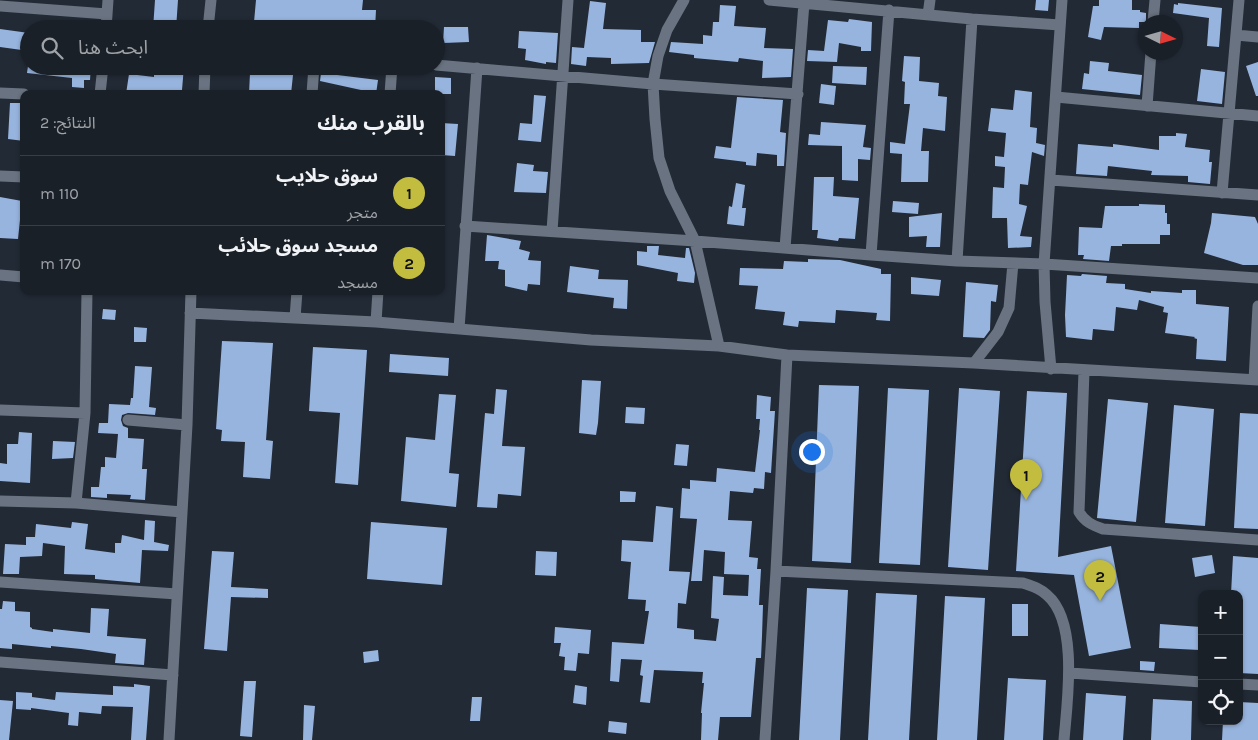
<!DOCTYPE html>
<html lang="ar">
<meta charset="utf-8">
<style>
body{margin:0;font-family:Karla,"Noto Sans Arabic",sans-serif;background:#272d34;color:#f1f3f6;direction:rtl}
.controls{position:absolute;right:15px;bottom:15px;display:grid;overflow:hidden;border-radius:10px;box-shadow:0 1px 4px #0004}
.controls button{width:45px;height:45px;display:grid;place-items:center;padding:0;border:0;border-bottom:1px solid #383e45;background:#1a2028;color:#f1f3f6;font:25px sans-serif}
.compass{position:absolute;left:1138px;top:15px;width:45px;height:45px;border-radius:50%;background:#1a2028;box-shadow:0 1px 4px #0004;rotate:95deg}
.you{position:absolute;left:811px;top:451px;width:18px;height:18px;margin:-12px;border:4px solid #fff;border-radius:50%;background:#1a73e8;box-shadow:0 0 0 8px #1a73e833}
.badge{display:grid;place-items:center;width:32px;height:32px;border-radius:50%;background:#c2bd3f;color:#111;font-size:16px;font-weight:700}
.pin{position:absolute;translate:-50% -41px;filter:drop-shadow(0 1px 2px #0008)}
.pin::after{content:'';position:absolute;top:26px;width:18px;height:15px;background:inherit;clip-path:polygon(0 0,100% 0,50% 100%)}
.list{margin:0;padding:0;list-style:none}
h2{display:flex;justify-content:space-between;align-items:center;height:65px;margin:0;padding:0 20px;font-size:21px}
h2 small{font-size:16px;font-weight:400;color:#9fa3a8}
.list li{display:grid;grid-template-columns:32px 1fr auto;gap:15px;align-items:center;box-sizing:border-box;height:70px;padding:0 20px;border-top:1px solid #383e45}
.list b{display:block;font-size:19px;white-space:nowrap}
.list p{margin:0;font-size:16px;white-space:nowrap;color:#9fa3a8}
.list em{font-size:16px;font-style:normal;color:#9fa3a8}
.icon{flex:none;width:28px;height:28px;fill:none;stroke:currentColor;stroke-width:2;stroke-linecap:round;stroke-linejoin:round}
.map{position:relative;flex:none;width:1258px;height:740px;overflow:hidden;direction:ltr}
.search{position:absolute;background:#1a2028;box-shadow:0 1px 4px #0004;left:20px;top:20px;width:425px;height:55px;display:flex;align-items:center;gap:12px;box-sizing:border-box;padding:0 18px;border-radius:28px;color:#9fa3a8;font-size:19px}
.panel{position:absolute;background:#1a2028;box-shadow:0 1px 4px #0004;left:20px;top:90px;width:425px;height:205px;border-radius:10px;direction:rtl}
.map>svg:first-child{display:block}
</style>
<div class="map">
<svg width="1258" height="740" viewBox="0 0 1258 740">
<rect width="100%" height="100%" fill="#222a36"/>
<path fill="#97b4de" d="M155,0H178L176,29H153Z
M256,0H363L362,10H376L375,29H275V25L254,22Z
M1036,0H1049L1048,11L1035,10Z
M1099,0H1132V10H1140V12L1146,13V22H1139V28L1104,27L1101,40L1088,37L1093,6H1099Z
M590,1L606,3L603,29L641,30V42H655L649,63L611,64V58L587,57L586,66L571,64L572,47L584,48Z
M1178,3L1222,8L1219,47L1207,46L1209,18L1173,13L1174,4L1178,5Z
M720,5L736,6L734,26L766,28L764,48L793,49L791,77L762,78L763,61L739,58L738,62L694,58V55L669,52L671,42L703,44V35L712,36L713,22H719Z
M849,19L872,22L871,51H861V47L839,43L837,62L807,61L808,50L824,51L828,20L848,22Z
M444,27H468L469,42L443,43Z
M0,29L29,33V51L0,47Z
M519,31L558,33L556,63L546,62V64L525,60L526,49L518,48Z
M904,56L920,57L919,81L939,83L938,96L947,97L945,131L923,128L921,151H929L928,182H901L902,154L890,153V142L905,144L910,104H904L905,82L902,81Z
M1090,61L1109,63L1108,71L1142,75L1140,95L1082,89L1084,73L1089,74Z
M1258,62V96H1256L1246,66Z
M28,66H91L90,80H84V88L72,87V78L27,73Z
M160,66H184L182,90H165L164,94H126L129,74L154,77V74H159Z
M833,66L867,67L866,85L832,83Z
M1201,69L1225,72L1222,104L1197,101Z
M250,73L279,75V73L293,75L291,94H249Z
M321,73L378,80L376,94H361V90L320,81Z
M435,77L451,78V94H435Z
M821,84L836,86L834,105L819,103Z
M1015,90L1032,92L1030,127L1037,128L1036,143L1045,145L1044,156L1032,152L1028,185L1020,184L1019,204L1027,206L1020,236L1032,237L1031,247L1008,248L1007,218H992L993,187L1004,188L1005,167L995,166V156L1004,157L1006,133L988,131L991,108L1013,110Z
M534,95L546,96L541,142L518,140L520,123L532,124Z
M737,97L783,100L780,132L786,133L784,166H777V155L757,153L756,166L746,165V162L714,158L716,146L731,148Z
M10,103H24V141L8,139Z
M821,122L866,125L863,147L871,148L870,160L858,159V181L842,180V146L808,145L809,134L820,135Z
M441,123L458,124L455,156L441,155Z
M1176,133L1187,134L1185,147L1210,150L1209,162H1212L1210,184L1188,182V176L1151,175L1152,171L1108,166L1107,176L1076,174L1078,144L1113,147V144L1159,150V136H1176Z
M517,163L534,165L533,171L548,172L546,193L514,192Z
M814,177H834L833,196L859,198L855,239L839,238L838,241L817,238L818,230H812Z
M736,183L745,185L742,208H746L744,226L727,224L729,206L732,207Z
M0,197L22,201L18,239L0,238Z
M893,201L919,203L918,214L892,212Z
M1139,204L1165,205V213H1167V224H1170V235H1160V244H1122V246H1111L1109,261L1083,259L1084,255H1078L1079,227L1102,228L1105,206H1139Z
M942,213L940,247H926L927,236L909,237V217Z
M1212,213L1255,217L1258,224V265H1243L1204,253L1211,223Z
M487,235L521,241L519,249L530,252L528,260L541,261L540,285L528,284L527,291L505,286V270L498,269L499,261H485Z
M647,246H659L658,255L685,258L686,248H689L695,273L694,283L677,281L678,273L637,265V251L647,252Z
M808,259L840,260L881,269V274H891L890,321L876,320L877,313L836,310L835,323L799,321L798,327L783,325L785,312L755,309L758,286L739,285L740,268L783,269L784,261L808,262Z
M570,266L599,270L598,279L628,280L627,309L613,308L614,298L567,292Z
M1082,274L1107,276L1106,283L1125,284V289L1151,293V291L1182,293V290H1196V304L1229,307L1226,361L1196,359L1197,339L1194,338L1195,337L1165,333L1168,313L1163,312L1164,307L1139,300L1137,310L1116,307L1114,331L1093,329L1092,340L1066,337L1065,315L1067,275L1081,276Z
M911,277L941,280L939,296L911,294Z
M966,282L998,285L996,302L991,301L990,330L984,338L963,337Z
M103,309L116,310L115,320L102,319Z
M134,327L147,328L146,342H134Z
M222,341L273,343L266,440L273,441L270,479L243,477L245,442L221,441L222,430L216,429Z
M313,347L367,350L358,485L335,483L340,413L309,411Z
M390,354L449,358L448,376L389,372Z
M135,366L152,367L149,407L156,408L155,415L128,413L122,415L121,420L123,426L128,428V438L144,439L142,469H147L145,500L130,499L131,495L107,494V498L91,497V487H99L101,467H105V457L116,458L118,434L98,433L99,423H108L109,404L130,405L131,398H133Z
M582,380L601,381L598,423L596,435L579,433Z
M819,385L859,386L851,563L812,561Z
M888,388L929,390L920,565L879,563Z
M959,388L1000,391L988,570L948,567Z
M496,389L507,390L502,446L525,447L521,496L498,494L497,508L477,507L485,413L494,414Z
M1027,391L1067,393L1058,557L1111,546L1131,648L1089,656L1074,575L1016,571Z
M439,394L456,395L449,473L459,474L456,507L401,501L406,437L435,440Z
M757,395L771,397L770,411H775L771,473L765,472L764,489L754,488L753,493L730,491L728,520L752,521L749,557L758,558L757,569H761L759,605H763L762,636L761,658H756L751,717H720L718,740H701L702,713H701L704,683H702L703,672L654,670L650,703L640,702L643,676L640,675L642,660L621,659L619,682L610,681L612,642L644,644L649,611H645L646,600L628,599L631,562L621,561L622,540L653,542L656,506L673,508L669,571L690,572L686,604L678,603L677,628L694,630V639L716,641L719,619L711,618L713,576L724,577L723,595L748,596L749,575L724,574L725,552L704,550L702,581H691L697,519L680,518L682,488L690,489V480L716,482L717,468L755,472L760,430H759L760,419H756Z
M1108,399L1148,403L1136,522L1097,518Z
M1174,405L1214,409L1205,526L1165,523Z
M626,407L645,408L644,424L625,423Z
M1240,413L1258,414V529L1234,528Z
M19,432L32,433L30,483L0,481V463L7,464V444H18Z
M53,441L75,442L73,458L52,459Z
M676,444L689,445L687,466L674,465Z
M620,491L636,492L635,502H620Z
M145,520L155,521L154,542L169,545L168,551L142,550L140,583L95,579V575L64,574L65,546L43,543L42,556L20,557L19,574H3L5,544L26,545V537H35L36,524L71,528L72,522L88,524L85,549L115,553V543H121L122,535L144,540Z
M371,522L447,528L442,585L367,579Z
M212,551L234,552L231,587L268,589V598L231,597L227,651L204,649Z
M536,551L557,552L556,576L535,575Z
M1212,555L1215,573L1195,577L1192,558Z
M1233,556L1258,558V674L1239,673V594H1231Z
M807,588L848,590L840,740H799Z
M876,593L917,595L909,740H868Z
M945,596L985,598L977,740H937Z
M3,601L15,602V611L30,612V627L32,628V629L53,632V629L90,633L91,608L109,609L107,636L146,639L144,665L115,663L116,654L81,649L51,646V648L12,644V649L0,648V609H2Z
M1012,604H1028V636H1012Z
M1160,624L1201,627L1200,650L1159,648Z
M555,627L591,630L589,654L578,653L576,671L564,670L565,657L559,656L561,643H554Z
M378,650L379,661L364,663L363,652Z
M1140,661L1155,662L1154,671L1140,670Z
M1008,678L1046,680L1043,740H1004Z
M244,681H256L252,737L240,736Z
M134,684L150,686L146,740H131L133,707L102,706L101,714L79,712L78,726L68,725L69,713L31,708V710L16,709V692L32,693V697L55,700L56,692L113,695V686L134,687Z
M575,685L587,687L586,705L573,703Z
M1086,693L1126,696L1123,740H1083Z
M472,697H482L480,721H470Z
M1153,699L1192,701L1191,740H1151Z
M0,700L13,701L9,740H0Z
M1239,702L1258,703V740H1222L1223,721H1239Z
M304,705L315,706L312,740H303Z
M609,721L627,723L626,734L608,732Z"/>
<g fill="none" stroke-linecap="round" stroke-linejoin="round">
<path stroke="#6a7381" stroke-width="11" d="M684,0L667,30L658,56L653,84L655,119L659,158L670,191L695,241L719,346
M769,0L972,19L1060,25
M0,6L107,14
M928,15L930,0
M1153,22L1155,0
M106,29L108,0
M208,29L211,0
M1236,35L1258,37
M436,65L653,84L798,94
M0,93L24,94
M100,94L103,66
M204,94L205,66
M312,94L314,66
M390,94L392,66
M1056,97L1258,116
M1147,106L1151,52
M0,176L24,177
M1051,180L1258,195
M1222,193L1239,0
M465,226L695,241L871,255L957,261L1044,264L1258,278
M552,231L568,0
M785,248L804,3
M871,255L889,10
M957,261L972,19
M0,275L24,277
M190,313L376,322L591,340L719,346L787,355L974,363L1258,380
M295,318L297,291
M376,322L378,291
M459,329L477,68
M974,363L998,332L1009,308L1013,263
M1051,369L1045,302L1044,264L1062,0
M1084,371L1079,512C1085,522 1092,525 1103,529L1258,540
M1254,380L1258,306
M0,410L85,413
M128,420L187,425
M0,501L76,503L182,512
M76,503L85,413L87,291
M776,571L1023,583C1032,586 1040,588 1047,595C1079,622 1067,703 1064,740
M0,582L177,594
M0,662L173,675
M1070,673L1202,682
M1239,684L1258,685
M169,740L187,425L191,291
M765,740L776,571L787,355"/>
</g>
</svg>
<div class="controls">
<button>+</button>
<button>−</button>
<button><svg class="icon" aria-label="locate" viewBox="0 0 24 24"><circle cx="12" cy="12" r="6"/><path d="M12 2v4M12 18v4M2 12h4M18 12h4"/></svg></button>
</div>
<svg class="compass" viewBox="-18 -18 36 36"><path d="M0-13l5 13h-10z" fill="#e53935"/><path d="M0 13l5-13h-10z" fill="#9fa3a8"/></svg>
<div class="you"></div>
<div class="pin badge" style="left:1026px;top:500px">1</div>
<div class="pin badge" style="left:1100px;top:601px">2</div>
<div class="search"><svg class="icon" aria-label="search" viewBox="0 0 24 24"><circle cx="10" cy="10" r="6"/><path d="M15 15l6 6"/></svg>ابحث هنا</div>
<section class="panel">
<h2>بالقرب منك<small>النتائج: 2</small></h2>
<ul class="list">
<li><span class="badge">1</span><div><b>سوق حلايب</b><p>متجر</p></div><em>110 m</em></li>
<li><span class="badge">2</span><div><b>مسجد سوق حلائب</b><p>مسجد</p></div><em>170 m</em></li>
</ul>
</section>
</div>
